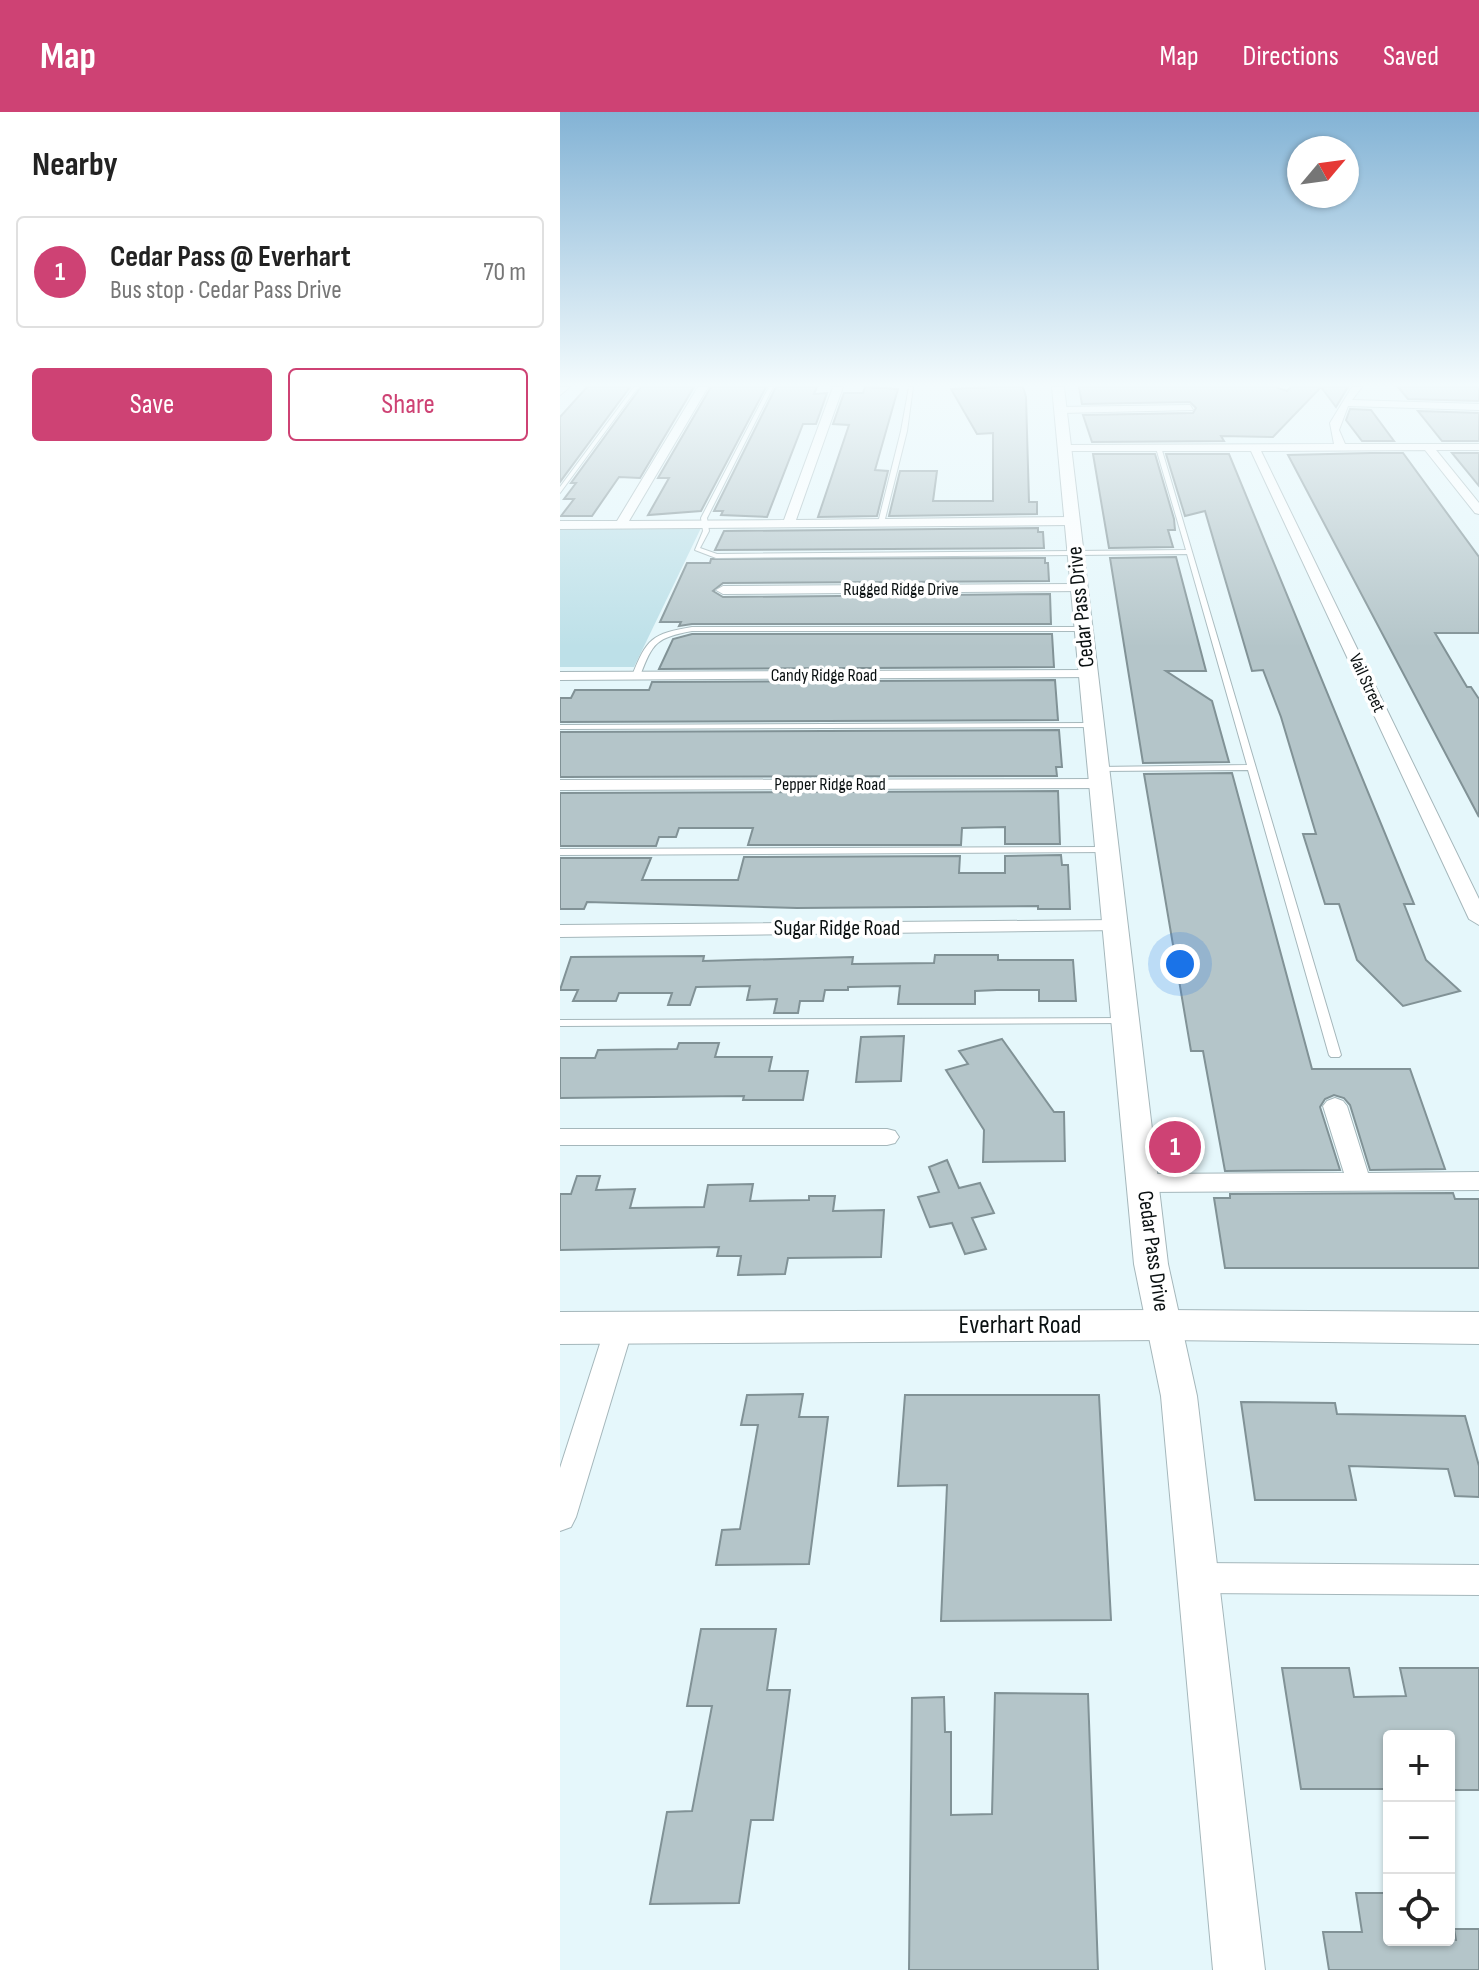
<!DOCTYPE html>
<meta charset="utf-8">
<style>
body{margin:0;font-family:"Sofia Sans Condensed",sans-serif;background:#f6f6f6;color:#222}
.controls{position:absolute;right:24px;bottom:24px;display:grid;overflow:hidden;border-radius:8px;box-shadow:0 2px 6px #0004}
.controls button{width:72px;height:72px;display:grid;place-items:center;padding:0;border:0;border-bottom:2px solid #e0e0e0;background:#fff;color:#222;font:40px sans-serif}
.compass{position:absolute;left:727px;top:24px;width:72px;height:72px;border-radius:50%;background:#fff;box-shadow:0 2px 6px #0004;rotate:61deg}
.you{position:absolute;left:620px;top:852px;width:28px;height:28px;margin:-20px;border:6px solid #fff;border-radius:50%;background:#1a73e8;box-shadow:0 0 0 12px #1a73e833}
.badge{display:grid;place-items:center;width:52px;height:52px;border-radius:50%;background:#ce4274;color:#fff;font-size:26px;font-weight:700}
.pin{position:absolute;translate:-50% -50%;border:4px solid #fff;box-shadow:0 2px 8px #0006}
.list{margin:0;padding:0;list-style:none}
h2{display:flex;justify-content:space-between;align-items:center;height:104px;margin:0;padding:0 32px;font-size:34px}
h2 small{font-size:26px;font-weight:400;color:#767676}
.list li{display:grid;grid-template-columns:52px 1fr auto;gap:24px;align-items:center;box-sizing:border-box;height:112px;margin:0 16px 16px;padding:0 16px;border:2px solid #e0e0e0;border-radius:8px}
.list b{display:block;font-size:30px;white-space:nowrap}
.list p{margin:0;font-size:26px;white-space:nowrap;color:#767676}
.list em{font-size:26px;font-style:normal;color:#767676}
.actions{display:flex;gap:16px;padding:24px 32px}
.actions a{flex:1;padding:18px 0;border:2px solid #ce4274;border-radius:8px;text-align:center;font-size:28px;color:#ce4274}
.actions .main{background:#ce4274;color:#fff}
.icon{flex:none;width:44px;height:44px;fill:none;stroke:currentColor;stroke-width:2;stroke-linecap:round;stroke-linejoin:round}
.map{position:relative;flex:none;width:919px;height:1858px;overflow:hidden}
header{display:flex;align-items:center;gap:48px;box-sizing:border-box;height:112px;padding:0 40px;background:#ce4274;color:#fff}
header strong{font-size:38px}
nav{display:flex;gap:44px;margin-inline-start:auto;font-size:28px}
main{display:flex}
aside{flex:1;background:#fff}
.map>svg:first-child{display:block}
</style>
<header>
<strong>Map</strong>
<nav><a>Map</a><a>Directions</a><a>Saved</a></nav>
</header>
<main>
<aside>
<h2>Nearby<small></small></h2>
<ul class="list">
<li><span class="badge">1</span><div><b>Cedar Pass @ Everhart</b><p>Bus stop · Cedar Pass Drive</p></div><em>70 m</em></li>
</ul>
<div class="actions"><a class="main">Save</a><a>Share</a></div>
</aside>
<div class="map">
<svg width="919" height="1858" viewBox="0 0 919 1858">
<rect width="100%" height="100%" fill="#e5f7fb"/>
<path fill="#bde0e8" d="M141,416L74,555H0V417Z"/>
<path fill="#b4c5c9" stroke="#819296" stroke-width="2" d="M27,275H70L0,370V305Z
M81,275H134L80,366L59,365L32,404H1L14,387H4L16,371H11Z
M151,275H206L141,399L88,403L109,366H98Z
M216,275H257L254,282L267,281L256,312H243L207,405L161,403L163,399H154Z
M305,275L338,277L315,358L328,359L317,404L258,405L289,313L273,312L284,281H303Z
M436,275H463L466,285L469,390H477V402L329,404L340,359H377L373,389H433V321L417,322L391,277Z
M519,275H716L727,279L731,275H788L776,295L761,275L713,325L661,324L664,329L532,330L523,303L633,301L636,296L630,290L522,292Z
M838,275H919V289L848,287Z
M790,297L811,298L834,329H802L786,308Z
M858,299L919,301V329H882Z
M811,341H843L919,445V521H875L907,575H911L919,587V705L728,343Z
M892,341H919V374Z
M533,342H595L614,407L615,418H608L613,435L549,436Z
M606,342H669L854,792H844L866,848L900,879L843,894L797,848L779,792H765L743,722H756L721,605L703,558L692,559L645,399L625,404Z
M478,416V420H483L484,436L155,438L164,419Z
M616,445L646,559H606L652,589L669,650L583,651L550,446Z
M485,446V451H488L489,469L163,471L153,479L163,485L490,482L491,512H132L119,514L121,510H100L127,451H150L151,447Z
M132,522H492L494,555L99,557L113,527Z
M495,568L498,608L0,610V586H11L15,578H89L92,570Z
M499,618L502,655H496L497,664L0,665V620Z
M672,661L752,957H850L885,1057L810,1058L790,993L784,986L774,983L765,987L760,995L780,1058L665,1059L643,939H631L584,662Z
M498,679L500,732H445V715L402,716L401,733H188L193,716H119L116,725H99L96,734H0V681Z
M501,743L502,753H508L510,797H478V794L237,796L27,790L24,797H0V746H91L82,768H178L184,745L400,744L399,761H445V744Z
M375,843H438V848H513L516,889H479V878H437L415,879V892H338L340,874L288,875V878H265L263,889H240L238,901H214L217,887L187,888L190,874L136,875L130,893H108L112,881H59L56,889H13L18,878H0L11,845L144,844L143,849L293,845L292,852L374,851Z
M344,924L341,969L296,970L301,925Z
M442,927L494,1000H504L505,1049L423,1050L424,1018L386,958L408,952L399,939Z
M119,931H159L155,945H212L209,959H248L243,988H183L184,984L0,986V946H35L38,938L117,937Z
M387,1048L399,1076L420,1071L434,1101L412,1106L426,1137L405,1142L392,1111L370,1115L358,1085L379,1080L369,1055Z
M17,1064H40L36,1078L75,1077L70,1096L144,1095L148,1073L193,1072L190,1089L249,1088V1084H275L273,1099L324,1098L321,1145L228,1146L225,1162L178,1163L181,1144H157L159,1135L0,1138V1082H11Z
M893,1081L895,1087H919V1156H665L654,1086H670V1082Z
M243,1282L239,1305H268L249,1452L156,1453L162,1418L180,1417L198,1313H181L187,1283Z
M345,1283H539L551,1508L381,1509L387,1373L338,1374Z
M681,1290L775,1291L777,1302L905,1304L919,1354V1385L895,1384L888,1357L789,1354L796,1388H695Z
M141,1517H216L207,1578H230L213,1708H191L179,1791L90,1792L107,1700L132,1699L152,1594H127Z
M722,1556H789L794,1585L846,1584L840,1556H919V1678H889V1624H829V1677H741Z
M435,1581L528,1582L538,1858H349L352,1586L384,1585L385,1620H391V1703L432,1702Z
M796,1781H829V1828H896L894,1817H919V1858H769L763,1820H802Z"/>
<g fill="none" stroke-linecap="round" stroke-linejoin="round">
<g stroke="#a5b7bb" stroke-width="2">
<path id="service" d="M74,275H78L0,381V375Z
M209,275H213L147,406L149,419L140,436L157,442L626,438L596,336L601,335L781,943L779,945H771L769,943L688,658L538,659L534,657L538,655L687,653L627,442L156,446L135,438L143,419L141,406Z
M349,275H353L347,319L324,411L321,413L318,411L341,319Z
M132,515H524L527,517L524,519H132C96,526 93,530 80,564L73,566L72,564C87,526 92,522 132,515Z
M533,611L537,613L536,615L0,617V613Z
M547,735L552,738L550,740L0,743V737Z
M564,906L568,907L569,909L568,911L0,914V908Z"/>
</g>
<g stroke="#a5b7bb" stroke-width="2">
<path id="minor" d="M0,275H10L0,283Z
M138,275H148L69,409L224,408L273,275H283L236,408L512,405L518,409L512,413L0,417V409H57Z
M792,275H802L792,288L919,292V298L788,294L779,318L785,332H919V338H876L919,391V402L915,401L865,338L701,339L919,787V813L909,807L691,339H505L500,336L505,333L774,332L770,311Z
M630,293L633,298L500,301L495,298L500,295Z
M519,472L524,473V479L163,482L156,478L163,474Z
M528,558L533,559V565L0,568V560Z
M540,667L548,672L546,676L0,678V668Z
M554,808L564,814L561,818L0,825V813Z
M775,986L783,989L787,994L808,1061L919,1060V1078L582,1080L573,1077L570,1071L573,1065L582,1062L784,1061L763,994L767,989Z
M0,1017H327L335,1019L339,1025L335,1031L327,1033H0Z
M59,1205L69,1208L73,1216L16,1405L11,1415L0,1419V1356L45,1216L49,1208Z
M638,1451L919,1453V1483L638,1481L626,1476L622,1466L626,1456Z"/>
</g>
<g stroke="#a5b7bb" stroke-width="2">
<path id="tertiary" d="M492,275H504L608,1152L637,1284L705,1858H653L601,1284L574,1152Z"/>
</g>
<g stroke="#a5b7bb" stroke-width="2">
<path id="secondary" d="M604,1198L919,1200V1232L604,1228L0,1232V1200Z"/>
</g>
<use href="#service" fill="#fff" fill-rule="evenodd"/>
<use href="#minor" fill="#fff" fill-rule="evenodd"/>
<use href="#tertiary" fill="#fff" fill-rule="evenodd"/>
<use href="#secondary" fill="#fff" fill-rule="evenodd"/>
</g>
<linearGradient id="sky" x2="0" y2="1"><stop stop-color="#83b3d5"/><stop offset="0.51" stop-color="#f3fbfd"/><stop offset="1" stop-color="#f3fbfd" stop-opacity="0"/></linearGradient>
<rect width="919" height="535" fill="url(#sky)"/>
<g text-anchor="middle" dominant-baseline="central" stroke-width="7" stroke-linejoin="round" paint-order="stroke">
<g font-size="18" fill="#0a1011" stroke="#fff">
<text x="341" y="477">Rugged Ridge Drive</text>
<text x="264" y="563">Candy Ridge Road</text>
<text transform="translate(807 571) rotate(65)">Vail Street</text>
<text x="270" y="672">Pepper Ridge Road</text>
</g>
<g font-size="22" fill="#0a1011" stroke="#fff">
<text transform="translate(521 495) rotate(-96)">Cedar Pass Drive</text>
<text x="277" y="816">Sugar Ridge Road</text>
<text transform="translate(593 1139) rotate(82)">Cedar Pass Drive</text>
</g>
<g font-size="26" fill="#0a1011" stroke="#fff">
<text x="460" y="1213">Everhart Road</text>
</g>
</g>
</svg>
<div class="controls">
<button>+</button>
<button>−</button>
<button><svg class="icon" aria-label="locate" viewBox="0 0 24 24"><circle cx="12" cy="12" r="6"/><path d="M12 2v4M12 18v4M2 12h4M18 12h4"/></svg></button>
</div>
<svg class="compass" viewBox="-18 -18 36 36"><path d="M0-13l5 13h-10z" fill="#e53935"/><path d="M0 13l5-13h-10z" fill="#767676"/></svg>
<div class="you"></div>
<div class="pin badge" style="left:615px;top:1035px">1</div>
</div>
</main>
